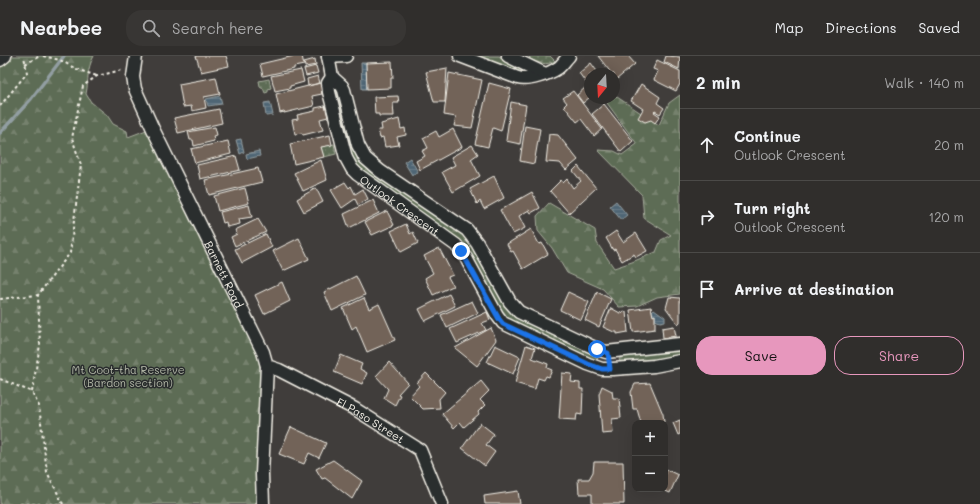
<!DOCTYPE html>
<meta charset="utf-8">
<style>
body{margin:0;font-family:Mali,sans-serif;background:#383634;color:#f1f3f6}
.controls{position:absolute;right:12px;bottom:12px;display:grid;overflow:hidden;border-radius:8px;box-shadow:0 4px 16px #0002}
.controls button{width:36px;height:36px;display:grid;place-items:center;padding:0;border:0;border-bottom:1px solid #4b4a48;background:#302e2c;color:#f1f3f6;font:20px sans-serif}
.compass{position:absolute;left:584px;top:12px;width:36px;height:36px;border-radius:50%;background:#302e2c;box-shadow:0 4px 16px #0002;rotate:198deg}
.stop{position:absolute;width:12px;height:12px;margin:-9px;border:3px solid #1a73e8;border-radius:50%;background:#fff}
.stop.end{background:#1a73e8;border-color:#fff;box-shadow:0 1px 4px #0008}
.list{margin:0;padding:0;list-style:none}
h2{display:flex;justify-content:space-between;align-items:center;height:52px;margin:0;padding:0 16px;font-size:17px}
h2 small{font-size:13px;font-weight:400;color:#a8a8a9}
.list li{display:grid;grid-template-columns:26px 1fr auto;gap:12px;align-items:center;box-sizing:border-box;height:72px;padding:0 16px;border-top:1px solid #4b4a48}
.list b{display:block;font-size:15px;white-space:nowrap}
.list p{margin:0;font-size:13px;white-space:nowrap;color:#a8a8a9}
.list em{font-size:13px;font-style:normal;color:#a8a8a9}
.actions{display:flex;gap:8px;padding:12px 16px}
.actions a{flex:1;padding:9px 0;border:1px solid #e797bd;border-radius:16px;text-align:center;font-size:14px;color:#e797bd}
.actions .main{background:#e797bd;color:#111}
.icon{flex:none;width:22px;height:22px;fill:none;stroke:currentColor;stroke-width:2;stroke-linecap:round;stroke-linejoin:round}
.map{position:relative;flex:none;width:680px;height:448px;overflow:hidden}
header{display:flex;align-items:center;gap:24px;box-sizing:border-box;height:56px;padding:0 20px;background:#302e2c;border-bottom:1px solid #4b4a48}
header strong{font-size:19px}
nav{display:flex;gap:22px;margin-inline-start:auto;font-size:14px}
.search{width:280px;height:36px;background:#383634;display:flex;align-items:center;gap:10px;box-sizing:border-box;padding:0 14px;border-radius:16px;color:#a8a8a9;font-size:15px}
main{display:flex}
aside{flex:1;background:#302e2c}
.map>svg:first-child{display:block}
</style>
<header>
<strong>Nearbee</strong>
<div class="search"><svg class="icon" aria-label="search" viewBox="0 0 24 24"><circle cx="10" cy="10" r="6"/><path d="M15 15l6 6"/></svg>Search here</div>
<nav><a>Map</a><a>Directions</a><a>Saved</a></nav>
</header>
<main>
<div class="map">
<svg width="680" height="448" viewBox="0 0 680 448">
<defs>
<pattern id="grass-dots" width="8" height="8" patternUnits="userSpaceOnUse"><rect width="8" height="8" fill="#5d6c54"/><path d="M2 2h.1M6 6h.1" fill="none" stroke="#75816d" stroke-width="1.8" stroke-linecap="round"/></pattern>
<pattern id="forest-firs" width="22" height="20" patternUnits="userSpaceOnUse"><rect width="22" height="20" fill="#5d6c54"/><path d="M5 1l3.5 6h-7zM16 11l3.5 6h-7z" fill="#75816d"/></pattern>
<pattern id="water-rules" width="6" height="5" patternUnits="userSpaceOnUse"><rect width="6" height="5" fill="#506674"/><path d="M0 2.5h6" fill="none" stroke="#6a7c88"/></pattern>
</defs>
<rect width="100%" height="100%" fill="#403d3b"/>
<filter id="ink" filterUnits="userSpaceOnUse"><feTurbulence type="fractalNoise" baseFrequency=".025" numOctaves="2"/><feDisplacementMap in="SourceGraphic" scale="8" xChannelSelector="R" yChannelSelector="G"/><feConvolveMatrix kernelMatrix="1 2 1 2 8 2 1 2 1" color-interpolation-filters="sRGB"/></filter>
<g filter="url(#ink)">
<path fill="url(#grass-dots)" stroke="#a8ae9e" d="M529,0H550L555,5C546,10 539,7 530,3Z
M269,23L271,32L268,33V36L265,37L263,32L260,30L259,25Z
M334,88L336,98L324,101L321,91Z"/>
<path fill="url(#forest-firs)" stroke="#a8ae9e" d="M13,0H94C86,14 89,24 86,38L91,46L107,59L113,68L127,75L128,81L149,73L263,307L259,448H0V11Z
M471,0H499L521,13L523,18Z
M336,29C340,40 344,51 347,62C352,82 353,102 371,116L465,177L512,258L527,267L598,301L597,306H594L504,261L476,213L355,110L332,33Z
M614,39L659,69L669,47L680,39V238L657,241L637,250L619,251L603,233L567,217L552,192L538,175L537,160L549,147L595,174L597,187L614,212L632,206L656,196L661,184L671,179L644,162L642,139L598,94L614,95L622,99L637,88L607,47L610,42H614Z
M680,292V301L622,307L619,304L621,300Z"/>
<path fill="url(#water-rules)" stroke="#929ea2" d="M361,7H366L367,33H362Z
M220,40L222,48L208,50L206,43Z
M270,46L273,59L266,60L264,47Z
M241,83L244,96L240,98L236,84Z
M259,95L260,100L247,103L246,98Z
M410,102L418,116L412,119L404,106Z
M616,145L627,159L621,164L610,150Z
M654,253L665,261V265L660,266L655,264V259L653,260L652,255Z"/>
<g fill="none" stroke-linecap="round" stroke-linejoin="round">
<path stroke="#929ea2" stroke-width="3.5" d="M0,77L31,43L64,0"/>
</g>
<path fill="#726359" stroke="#f4f1e8" d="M196,0H226L229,10L201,16Z
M294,0H302L304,9L294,11V13L263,20L260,8Z
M598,0H628L635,8L616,24L614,21V18H612Z
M666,0L680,1L679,13L664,6Z
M315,3L316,9L305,11L304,6Z
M657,4L680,15V28L676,35L654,24L658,15L653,13Z
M392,6L393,22H391V32L367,33L366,7Z
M591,7L599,18H590V32L579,17Z
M316,10L318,17L306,20L304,13Z
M447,12L445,46H434L426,16Z
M301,14L304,26L290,30V32L275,35L271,20Z
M449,17L482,24L472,72L454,70L456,61L444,59Z
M318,20L320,27L308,30L307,23Z
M216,21L220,38L204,41L206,52L192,55L191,50L183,51L179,28Z
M320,27L322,38L312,40L314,50L284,57V56L280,57L276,38Z
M489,27L511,33L501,75L493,72L488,91L475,88Z
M641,28L660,41L657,47L664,52L660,58L655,55L654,56L660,60L655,67L651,64L645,66L638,62L643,53L631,45Z
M586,31L590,36V41L583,47L577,39Z
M573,35L602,73L594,80L581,63L577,66L564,50L567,47L563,42Z
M398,40L399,47H393L394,60H379V58H375L374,41Z
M511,46L526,49L520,88L506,85Z
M604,48L633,85L621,96L592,58Z
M325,50L328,61L320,63L323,74L303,79L302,77L295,78L292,64L298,63L297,59L315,55V52Z
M219,53L222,67L178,77L174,62Z
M399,63L401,73L405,72L406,79L397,81L399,89L385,91L383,81L380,82L378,74H382L381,68Z
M525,70L540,73L534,108L520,105Z
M215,71L217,79L213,80L214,85L194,90L193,84H190L188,76Z
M453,73L462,91L420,114L416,105L425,100L422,95L428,92L423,82L436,75L439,81Z
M549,78L558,79L578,104L566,114L560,107L546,106Z
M330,79L332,89L321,91L324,101L294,108L290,88Z
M228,85L231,98L195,107L191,93Z
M472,89L478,98L471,103L480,120L453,136L442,116L455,109L451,101Z
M236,100L240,114L200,123L197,109Z
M321,104L327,124L303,135L294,117Z
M578,110L596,132L569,157L550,135L561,124L563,127L567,123L573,132L581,125L573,115Z
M258,112L262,126L209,139L205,124Z
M494,120L504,142L484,153L480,145L477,148L470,133Z
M345,126L349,132L351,130L355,138L363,133L368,143L358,149L355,143L342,152L331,134Z
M245,132L249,147L218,155L214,140Z
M316,132L323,146L304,156L297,143Z
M532,136L540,152L531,157L529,154L519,160L525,172L513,178L500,154Z
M373,144L379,157L349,172L344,158Z
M249,149L252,161L239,163L240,168L227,171L226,166L223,167L220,156Z
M387,155L394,169L372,179L365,166Z
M258,163L266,176L235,190L231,181L237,178L235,174Z
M406,168L410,178L413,176L418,187L401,196L391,175Z
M531,173L539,188L542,187L548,198L523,213L513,195L511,196L507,188Z
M616,175L623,186L636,177L647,195L636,201L634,198L622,205L615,193L613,194L606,182Z
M266,178L272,191L242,207L235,193Z
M299,182L309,203L283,215L273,195Z
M439,192L453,219L448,221L453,230L433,239L425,222L433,217L424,200Z
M356,220L365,239L332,255L324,236Z
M282,226L290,245L264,258L255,239Z
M568,236L589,246L581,264L560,254Z
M597,236L611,243L599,271L585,264Z
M449,238L455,250L425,265L419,253Z
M669,241L680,242V266L678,268L666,252Z
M364,242L369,253L379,248L395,284L367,296L356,270L352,273L343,252Z
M472,245L478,257L447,272L441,259Z
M651,251L653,260L655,259V273L633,276L630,254Z
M611,252L620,257L626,256L628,276L617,278V276H614L603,271Z
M487,256L490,264L482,267L486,274L457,287L450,273Z
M674,270L676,280L663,282L662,272Z
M491,272L496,284L477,310L455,292Z
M495,289L520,301L513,318L487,306Z
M526,289L535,292L532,302L548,308L547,312L552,314L549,321L546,320L544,324L538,322L535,333L515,327Z
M341,299L362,308L360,313L367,317L362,328L334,316Z
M389,306L408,327L398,338L400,339L395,349L384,342L388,333L376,320Z
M426,317L445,336L439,343L440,352L423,353L410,340L419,330L417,327Z
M562,317L572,318L571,326L580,327V333H583L582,359L577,358L576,364L559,363Z
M481,325L489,335L480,344L485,349L478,356L479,358L464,371L460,366L454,372L442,358Z
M650,327L663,358L664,366L659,367H641L637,353H633L631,336L635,328Z
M602,330L612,335L613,342H619L621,362L612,363L613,377L602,378L599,338Z
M680,364V378L678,379L673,367Z
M480,367L494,378L486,389L495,396L485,410L462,392Z
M291,371L326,387L319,402L309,397L304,408L279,398Z
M333,404L362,425L352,443L325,422L322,423L316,413Z
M594,406H623L624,448H592V438H579L578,423H589L593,416Z
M665,413L678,419L670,437L661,433H665Z
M518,435L520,448H485L484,440Z"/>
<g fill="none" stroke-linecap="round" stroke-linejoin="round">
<g stroke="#f4f1e8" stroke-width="15">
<g id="minor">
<path id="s1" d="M136,0L133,21L135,33L153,73L263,296L267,310L262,418L263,448"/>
<path d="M328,0L332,21L342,30L344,34L358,89L365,102L380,115L467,174L477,187L510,246L519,256L597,293L606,296L680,288"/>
<path d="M460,0L518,22C528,25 549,18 558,12C562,9 565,4 569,0"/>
<path d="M508,0L545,18"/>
<path d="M328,1L346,0"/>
<path d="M0,4L5,0"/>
<path id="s2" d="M332,21L328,27L329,36L346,102L352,113L357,118L456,189L466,202L497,259L503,267L588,308L602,313H613L654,310L680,305"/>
<path id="s3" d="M267,310L279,314L355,353L420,394L442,448"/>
</g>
</g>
<path stroke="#f4f1e8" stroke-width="2" stroke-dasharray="3 3" stroke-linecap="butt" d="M43,0L60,4L76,13L97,20
M25,8L40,0
M0,50L27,17L24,0
M0,243L38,239
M0,323L32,336L39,350L47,416L63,448
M32,336L40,289L38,239L70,197L81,109L72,82L83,30L97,20L122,14
M20,448H63"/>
<use href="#minor" stroke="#2a2d2e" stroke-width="12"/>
</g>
</g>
<g fill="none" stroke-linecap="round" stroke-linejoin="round" filter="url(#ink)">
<path stroke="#1a73e8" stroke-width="5" d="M461,195L499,263L503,268L588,308L602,313H610L608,297L597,293"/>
</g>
<g text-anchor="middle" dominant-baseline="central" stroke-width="3" stroke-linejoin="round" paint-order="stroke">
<g font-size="11" fill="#f4f1e8" stroke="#2a2d2e">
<text stroke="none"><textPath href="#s2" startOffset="157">Outlook Crescent</textPath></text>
<text stroke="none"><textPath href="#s1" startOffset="239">Barnett Road</textPath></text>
<text stroke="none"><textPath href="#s3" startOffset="117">El Paso Street</textPath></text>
</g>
<g font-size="11" fill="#b0b5a5" stroke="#2a2d2e">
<text x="128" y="313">Mt Coot-tha Reserve<tspan x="128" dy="13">(Bardon section)</tspan></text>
</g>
</g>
</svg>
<div class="controls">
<button>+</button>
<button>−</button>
</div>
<svg class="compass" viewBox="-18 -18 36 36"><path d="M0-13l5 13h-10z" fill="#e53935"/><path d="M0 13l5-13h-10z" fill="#a8a8a9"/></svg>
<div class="stop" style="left:597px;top:293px"></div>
<div class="stop end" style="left:461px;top:195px"></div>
</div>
<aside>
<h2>2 min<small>Walk · 140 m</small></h2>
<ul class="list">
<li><svg class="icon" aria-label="ahead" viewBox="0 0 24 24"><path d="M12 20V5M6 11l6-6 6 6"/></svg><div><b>Continue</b><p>Outlook Crescent</p></div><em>20 m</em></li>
<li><svg class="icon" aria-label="right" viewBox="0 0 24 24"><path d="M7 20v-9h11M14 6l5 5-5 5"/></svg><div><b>Turn right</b><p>Outlook Crescent</p></div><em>120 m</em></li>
<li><svg class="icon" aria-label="arrive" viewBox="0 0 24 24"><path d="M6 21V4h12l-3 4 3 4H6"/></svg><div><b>Arrive at destination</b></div></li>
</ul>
<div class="actions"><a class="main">Save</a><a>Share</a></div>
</aside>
</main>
